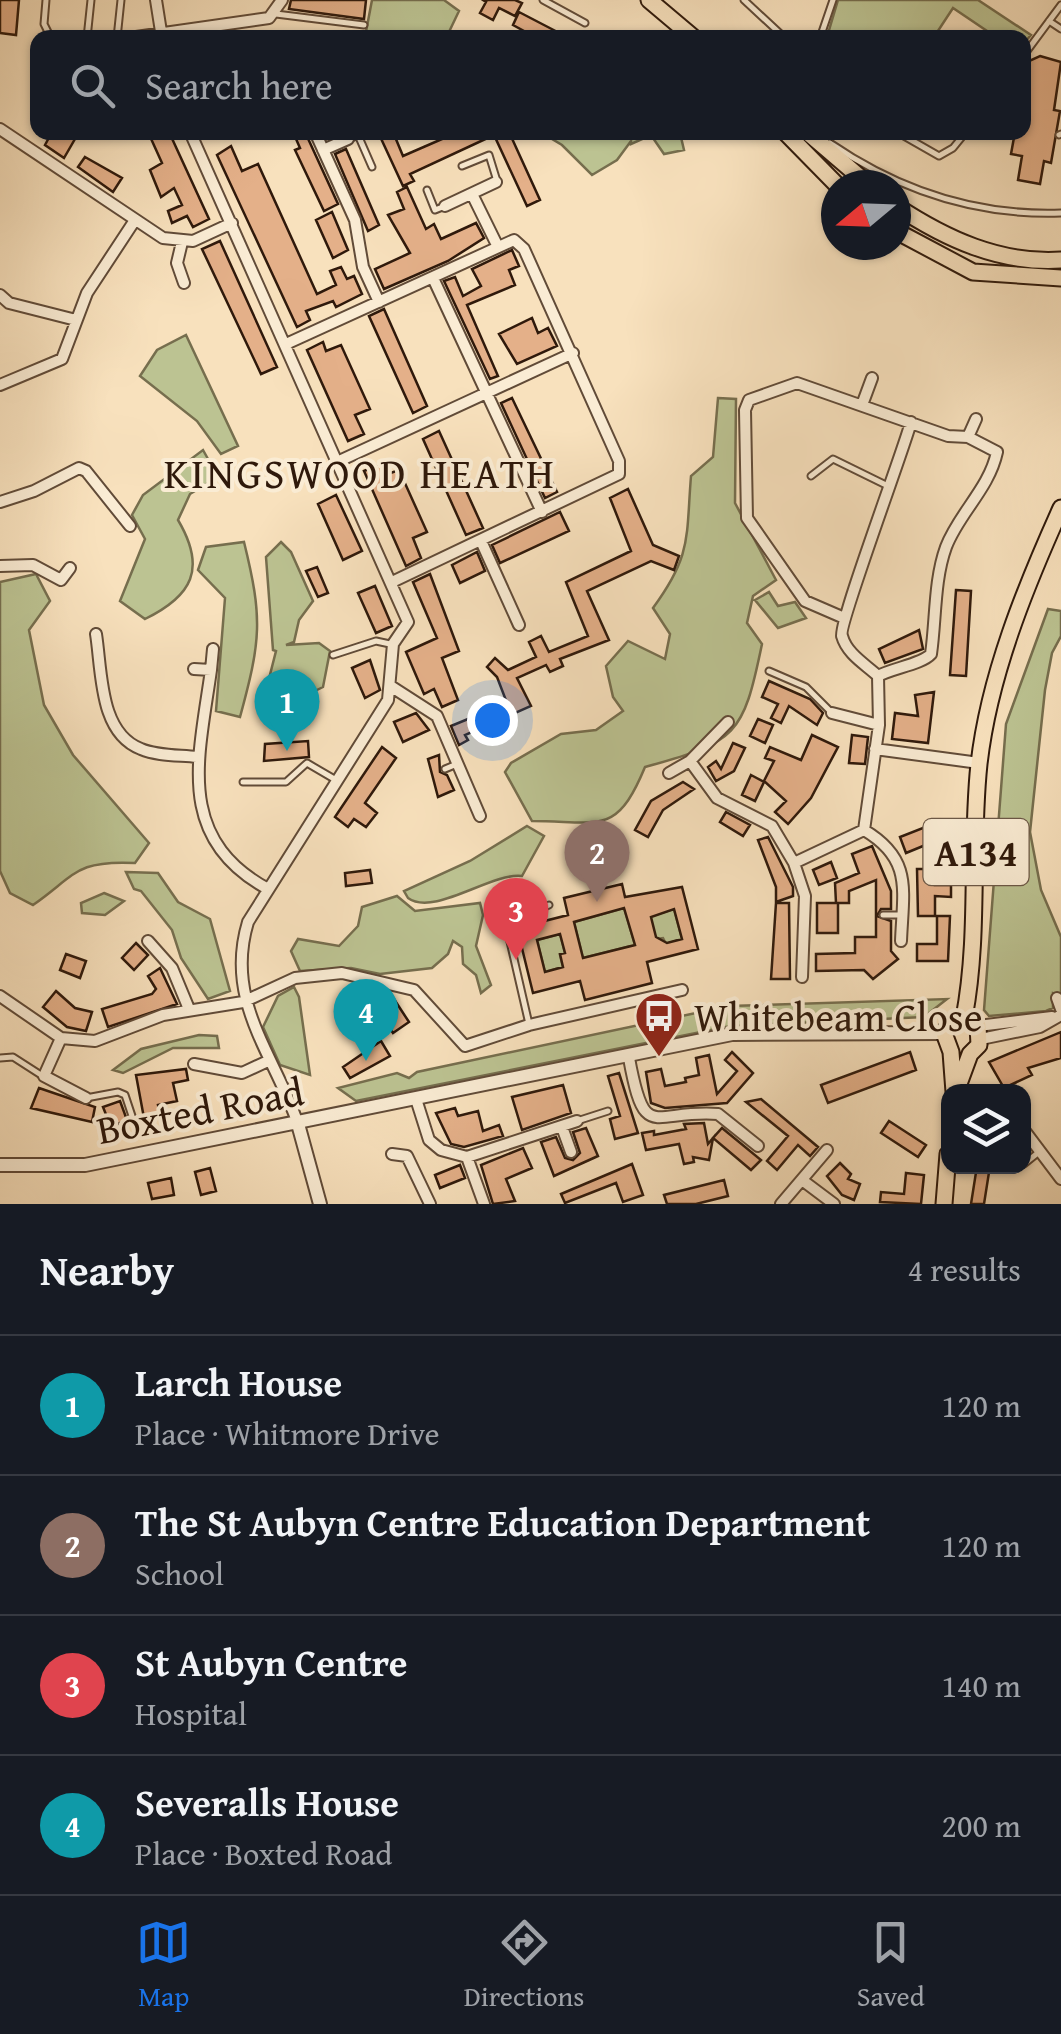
<!DOCTYPE html>
<meta charset="utf-8">
<style>
body{margin:0;font-family:"Gentium Book Plus",serif;background:#20242c;color:#f1f3f6}
.controls{position:absolute;right:30px;bottom:30px;display:grid;overflow:hidden;border-radius:20px;box-shadow:0 2px 8px #0004}
.controls button{width:90px;height:90px;display:grid;place-items:center;padding:0;border:0;border-bottom:2px solid #363941;background:#171b24;color:#f1f3f6;font:50px sans-serif}
.compass{position:absolute;left:821px;top:170px;width:90px;height:90px;border-radius:50%;background:#171b24;box-shadow:0 2px 8px #0004;rotate:251deg}
.you{position:absolute;left:492px;top:720px;width:35px;height:35px;margin:-25px;border:8px solid #fff;border-radius:50%;background:#1a73e8;box-shadow:0 0 0 15px #1a73e833}
.badge{display:grid;place-items:center;width:65px;height:65px;border-radius:50%;background:#1a73e8;color:#fff;font-size:32px;font-weight:700}
.pin{position:absolute;translate:-50% -82px;filter:drop-shadow(0 2px 5px #0008)}
.pin::after{content:'';position:absolute;top:52px;width:35px;height:30px;background:inherit;clip-path:polygon(0 0,100% 0,50% 100%)}
.list{margin:0;padding:0;list-style:none}
h2{display:flex;justify-content:space-between;align-items:center;height:130px;margin:0;padding:0 40px;font-size:42px}
h2 small{font-size:32px;font-weight:400;color:#9ea1a6}
.list li{display:grid;grid-template-columns:65px 1fr auto;gap:30px;align-items:center;box-sizing:border-box;height:140px;padding:0 40px;border-top:2px solid #363941}
.list b{display:block;font-size:38px;white-space:nowrap}
.list p{margin:0;font-size:32px;white-space:nowrap;color:#9ea1a6}
.list em{font-size:32px;font-style:normal;color:#9ea1a6}
.icon{flex:none;width:55px;height:55px;fill:none;stroke:currentColor;stroke-width:2;stroke-linecap:round;stroke-linejoin:round}
.map{position:relative;flex:none;width:1061px;height:1204px;overflow:hidden}
.search{position:absolute;background:#171b24;box-shadow:0 2px 8px #0004;left:30px;right:30px;top:30px;height:110px;display:flex;align-items:center;gap:25px;box-sizing:border-box;padding:0 35px;border-radius:20px;color:#9ea1a6;font-size:38px}
.sheet{height:690px;background:#171b24}
nav{display:flex;justify-content:space-around;align-items:center;box-sizing:border-box;height:140px;border-top:2px solid #363941;background:#171b24;font-size:28px;color:#9ea1a6}
nav a{display:grid;justify-items:center;gap:5px}
nav .on{color:#1a73e8}
.map>svg:first-child{display:block}
</style>
<div class="map">
<svg width="1061" height="1204" viewBox="0 0 1061 1204">
<rect width="100%" height="100%" fill="#f8e1bd"/>
<filter id="stains"><feTurbulence type="fractalNoise" baseFrequency=".002" numOctaves="4"/><feColorMatrix values="0 0 0 0 .2 0 0 0 0 .09 0 0 0 0 .02 0 0 0 .5 -.17"/></filter>
<radialGradient id="worn" r=".72"><stop offset=".6" stop-color="#630" stop-opacity="0"/><stop offset="1" stop-color="#630" stop-opacity=".3"/></radialGradient>
<path fill="#bcc392" stroke="#766e4e" stroke-width="2.5" d="M372,0H444L459,11L448,34L456,37H365Z
M838,0H978L1031,35L1024,43V38L996,37L953,8L934,37H827Z
M542,133H680L684,150L664,154L651,135L631,144V141L617,160L592,175L562,145Z
M186,335L238,446L221,454L197,421L140,376L157,350Z
M718,398L736,399L735,503L776,580L753,596L747,623L762,644C743,736 737,742 645,767C616,837 600,821 532,821L505,772L511,763L561,734L596,730L623,711L613,697L606,666L628,641L665,659L670,634L653,608C692,555 686,538 691,476L713,457Z
M203,450L218,477L190,494L178,520C207,569 192,596 145,619L120,601L145,539L132,515L143,495Z
M244,542C263,619 261,640 240,717L216,711L225,598L198,570L206,547Z
M281,542L291,552L313,601L299,620L294,642L286,645L319,643L330,651L323,687L264,716L260,714L276,651L273,650L266,557Z
M36,574L50,601L29,630L44,705L73,755L149,843L135,863C75,860 76,875 33,905L10,893L0,871V582Z
M769,592L778,606L795,602L806,618L778,628L755,600Z
M1048,609L1061,611V636L1052,653L1045,690L1030,832L1041,890L1061,937V995L1053,993V1008L1046,1011L989,1016L984,1010L1006,724Z
M527,826L544,836L522,876C492,872 434,917 408,898L404,891L470,861Z
M126,872L158,873L178,902L210,919L230,991L208,999L181,958L172,930L141,891L134,889Z
M104,893L124,901L105,915L82,913L81,903Z
M397,896L415,911L480,903L483,915L476,946L491,985L481,993L476,975L463,964L462,947L453,941L448,954L432,968L380,974L351,968L300,971L291,951L298,939L339,946L358,926L362,907Z
M624,908L635,945L583,958L574,922Z
M674,909L682,939L666,944L663,938L656,939L645,918Z
M560,934L565,953L560,955L563,967L545,972L537,940Z
M294,987L299,997L310,1075L280,1065L263,1027L278,996Z
M947,999L924,1017L731,1026L356,1101L338,1088L397,1073L409,1078L417,1072L729,1006Z
M199,1035L217,1036L219,1048H173L123,1073L113,1070L141,1049Z"/>
<path fill="#e4b089" stroke="#2f190b" stroke-width="2.5" fill-rule="evenodd" d="M0,0H19L16,35L0,33Z
M291,0H366L364,19L289,9Z
M483,0H515L522,3L515,16L499,8L493,20L480,13L486,2Z
M519,12L569,38H537L513,25Z
M1040,56L1061,62L1054,110L1060,111L1051,163L1044,161L1040,184L1018,180L1022,156L1011,154L1015,132H1024L1029,61Z
M52,132L63,137L79,132L64,158L45,145Z
M148,132H169L209,219L193,227L187,216L172,223L168,211L182,205L174,188L161,197L150,170L162,163Z
M293,132H305L338,204L324,211L295,150L300,148Z
M378,132H393L403,156L458,132H509L540,200L527,206L494,135L410,174L414,181L403,186Z
M231,146L242,171L258,164L317,294L336,285L330,271L341,267L347,279L354,276L362,294L336,307L333,301L306,311L310,320L297,327L217,155Z
M346,149L379,225L368,231L335,154Z
M85,157L122,178L113,192L78,167Z
M407,187L426,229L434,224L441,239L476,223L484,238L448,261L384,289L375,269L410,253L388,215L404,209L397,192Z
M332,212L348,250L333,258L316,220Z
M220,241L277,367L261,374L202,249Z
M512,250L519,266L509,270L515,285L467,305L498,376L490,379L444,281L455,277L463,296L481,286L472,269Z
M384,309L427,406L413,413L369,316Z
M532,318L538,333L548,328L557,346L517,364L499,334Z
M323,342L326,351L341,345L370,409L355,415L364,434L348,441L307,350Z
M512,398L557,492L545,498L501,403Z
M439,431L483,528L466,535L423,439Z
M380,464L385,475L399,470L427,532L413,538L421,558L406,566L364,471Z
M628,489L653,545L679,556L674,570L651,561L587,591L609,640L560,659L563,666L550,672L546,665L517,678L531,706L465,735L468,740L459,745L451,726L507,703L497,677L487,667L495,658L508,670L536,657L529,642L541,636L549,652L588,636L566,582L631,551L610,498Z
M336,495L362,551L343,560L318,504Z
M560,512L569,531L500,563L492,545Z
M477,552L485,571L460,583L452,565Z
M317,567L328,593L318,597L306,571Z
M430,574L459,651L442,658L458,700L442,707L434,689L424,694L406,652L437,638L413,582Z
M375,586L392,626L376,633L358,593Z
M956,590L971,591L966,676L950,675Z
M919,630L923,649L885,663L879,649Z
M370,660L380,690L365,698L352,668Z
M769,681L810,699L823,713L817,725L789,706L781,723L771,718L778,704L762,697Z
M934,692L928,743L892,739L895,713L918,716L915,695Z
M416,713L429,730L403,742L394,722Z
M758,719L773,725L765,743L750,736Z
M812,735L838,747L811,798L788,824L775,812L786,801L764,781L774,761L765,758L770,747L801,760Z
M852,735L868,737L865,764L849,763Z
M308,741L309,757L264,761L265,744Z
M733,743L745,748L734,771L716,781L708,767L716,761L721,769Z
M382,747L396,758L365,803L377,813L366,827L354,819L348,827L335,817Z
M439,755L440,772L447,775L454,790L438,797L428,759Z
M751,775L764,782L755,801L742,795Z
M683,782L694,789L663,810L648,837L635,830L651,801Z
M726,812L750,825L743,836L720,822Z
M938,822L945,837L906,853L900,837Z
M768,837L793,887V896L776,902V887L758,840Z
M872,846L891,891V909H881L877,916L891,921V951L898,959L873,979L864,970L816,971V954L855,953V937H876V880L849,891V903H836L835,883L859,873L852,854Z
M831,862L837,878L819,885L813,870Z
M917,869H936L935,885H951V897L935,896V916H918Z
M370,870L372,883L346,886L345,873Z
M622,884L625,897L682,887L698,949L647,962L652,983L585,1000L580,981L533,993L517,928L568,915L564,898ZM624,908L635,945L583,958L574,922ZM674,909L682,939L667,943L656,937L651,917ZM560,934L565,953L560,954L563,967L545,972L537,940Z
M776,903H789L790,979H771Z
M817,903H838V933H817Z
M937,916H950L948,961H917V944H937Z
M136,943L148,955L134,970L122,958Z
M66,954L86,961L80,978L60,970Z
M160,968L177,1004L108,1027L102,1009L152,994L156,989L148,976Z
M56,991L75,1008L92,1012L86,1031L67,1027L43,1007Z
M379,991L390,993L409,1022L393,1033L369,998Z
M1061,1032V1058L1028,1068L1032,1075L1004,1088L989,1062Z
M381,1041L390,1056L350,1078L343,1067Z
M732,1052L753,1073L727,1103L665,1108L651,1103L646,1072L661,1069L665,1086L686,1082L685,1078L699,1075L696,1058L709,1055L717,1094L737,1071L725,1060Z
M910,1052L916,1070L828,1103L821,1085Z
M186,1069L188,1080L173,1083L177,1101L158,1105L160,1115L144,1118L136,1075Z
M619,1073L638,1133L615,1139L610,1119L620,1116L608,1076Z
M563,1085L571,1113L522,1130L512,1097Z
M39,1088L95,1107L92,1122L31,1108Z
M761,1099L818,1147L810,1156L798,1145L777,1170L767,1161L788,1136L746,1102Z
M120,1101L127,1120L111,1127L103,1107Z
M455,1108L458,1116L478,1111L483,1131L499,1125L503,1136L464,1147L451,1144L436,1113Z
M889,1121L926,1145L918,1157L881,1133Z
M704,1123L708,1144L713,1138L709,1160L693,1157L694,1162L684,1164L679,1144L646,1150L642,1133L654,1131V1135L686,1129L684,1124Z
M586,1128L598,1156L554,1176L541,1142L556,1137L565,1158L573,1160L580,1153L573,1132Z
M722,1128L761,1160L751,1170L713,1138Z
M523,1148L532,1168L506,1179L515,1201L493,1204L481,1165Z
M840,1163L851,1174L848,1179L860,1184L854,1200L842,1195L827,1176Z
M632,1164L643,1195L623,1202L616,1183L565,1203L561,1194Z
M460,1165L465,1178L440,1188L435,1175Z
M977,1166H990L984,1204H971Z
M210,1168L216,1191L201,1195L195,1172Z
M906,1173L924,1175L921,1204L880,1202L881,1192L904,1194Z
M171,1178L174,1195L152,1199L148,1183Z
M724,1180L728,1196L696,1204H667L664,1195Z"/>
<g fill="none" stroke-linecap="round" stroke-linejoin="round">
<g stroke="#614b38" stroke-width="9">
<path id="service" d="M46,0L44,24L51,38
M543,0L585,23
M744,0L785,38
M276,14L364,25
M1049,21L1061,29
M87,38L91,0
M117,38L121,0
M820,38L833,0
M1024,55L1061,5
M897,132L939,156L953,148L966,132
M1059,135L1061,134
M351,138L358,135L372,167
M830,143C900,191 975,216 1061,213
M462,166L489,155L497,181
M427,190L435,210L445,206
M811,476L833,459L888,486
M333,655L376,641L390,644
M769,671L806,687L832,713
M445,769L457,764
M243,782H286L307,763L336,780
M883,915H900
M529,1024L508,933L511,922L549,905
M0,1058L13,1057L41,1075
M86,1098L118,1092L125,1095L133,1119
M577,1121L608,1111
M1024,1164L1039,1152"/>
</g>
<g stroke="#614b38" stroke-width="14">
<path id="minor" d="M156,0L162,38
M129,38L269,18L282,0
M0,129L163,238L193,241L232,223
M190,132L408,622L393,644L388,700L248,922C224,1001 274,1054 298,1124
M315,132L355,220L363,267L379,302
M323,150L348,139
M472,194L498,247
M445,206L496,182
M182,242L177,263L184,283
M433,278L542,512
M0,295L9,303L76,320
M286,344L514,240L524,249L619,461V474L392,582
M0,385L62,359L87,293L135,220
M862,405L872,378
M968,437L976,419
M337,462L573,353
M0,502L34,491L79,468L86,471L130,526
M481,541L519,625
M0,566L33,565L61,580L70,568
M842,617L805,601L747,518L745,410L749,400L797,383L948,436L968,437L997,452C989,489 959,513 946,547C934,580 936,619 931,654C922,664 893,668 878,676
M96,634C102,672 99,733 141,749C157,756 179,755 197,757
M194,669L211,670C199,757 174,838 268,889
M211,670L213,649
M392,687L437,716L480,816
M832,713L879,725
M875,749L979,763
M690,761L717,798L772,826L794,863L805,896L802,977
M669,773L690,761L728,722
M864,830C913,859 903,890 901,941
M794,863L864,830L879,725L878,676C865,664 847,654 842,636C838,625 903,452 911,422
M148,941L172,968L189,1009
M0,996L61,1038L95,1041L163,1015L243,1002L295,978L342,973L414,990L465,1046L529,1025L682,990
M1057,998L1061,1009
M978,1026L1052,1017
M61,1038L44,1076L86,1098
M981,1039L1040,1027L1061,1015
M629,1058C645,1145 652,1109 718,1114L758,1146
M194,1064L242,1073L268,1061
M416,1099L429,1140L441,1150L467,1157L577,1121
M562,1127L571,1152
M1024,1130L1061,1179
M392,1154L407,1156L430,1204
M467,1157L484,1204
M802,1180L834,1204
M781,1204L827,1150"/>
</g>
<g stroke="#614b38" stroke-width="16">
<path id="tertiary" d="M298,1124L320,1204
M0,1165H85L732,1034L944,1033"/>
</g>
<g stroke="#2f190b" stroke-width="19">
<path id="primary" d="M649,0L694,38
M785,132L837,185
M807,132L869,185
M896,206C946,239 1000,264 1061,260
M896,231L973,272L1061,278
M964,1018C980,934 970,848 979,764C989,676 1025,588 1061,508
M954,1092L951,1052L944,1033L951,1021L964,1018L978,1026L979,1045L970,1054L956,1092
M944,1204L948,1154"/>
</g>
<use href="#service" stroke="#faecd4" stroke-width="5"/>
<use href="#minor" stroke="#faecd4" stroke-width="10"/>
<use href="#tertiary" stroke="#faecd4" stroke-width="12"/>
<use href="#primary" stroke="#f8e1bd" stroke-width="15"/>
</g>
<defs>
<g id="bus-pin" transform="scale(2.5)"><path d="M0 17L-7.5 6A9.5 9.5 0 1 1 7.5 6Z" fill="#8f2418" stroke="#faecd4"/><path d="M-5-6H5V4H4V6H2V4H-2V6H-4V4H-5ZM-3.5-4V0h7V-4ZM-3.5 1.2v1.5H-2V1.2ZM2 1.2v1.5H3.5V1.2Z" fill="#fff"/></g>
</defs>
<g fill-rule="evenodd">
<use href="#bus-pin" x="659" y="1016"/>
</g>
<g text-anchor="middle" dominant-baseline="central" stroke-width="8" stroke-linejoin="round" paint-order="stroke">
<rect fill="#faecd4" stroke="#6c5847" stroke-width="2.5" x="923.5" y="819" width="105" height="66" rx="8"/>
<g font-size="38" font-weight="bold" fill="#2f190b">
<text x="976" y="852">A134</text>
</g>
<g font-size="40" fill="#2f190b" stroke="#faecd4" text-anchor="start">
<text x="694" y="1016">Whitebeam Close</text>
</g>
<g font-size="40" fill="#2f190b" stroke="#faecd4">
<text transform="translate(200 1110) rotate(-11)">Boxted Road</text>
</g>
<g font-size="42" letter-spacing="2.5" fill="#2f190b" stroke="#faecd4">
<text x="360" y="472">KINGSWOOD HEATH</text>
</g>
</g>
<rect width="100%" height="100%" filter="url(#stains)"/>
<rect width="100%" height="100%" fill="url(#worn)"/>
</svg>
<div class="controls">
<button><svg class="icon" aria-label="layers" viewBox="0 0 24 24"><path d="M12 4l9 5-9 5-9-5zM3 14l9 5 9-5"/></svg></button>
</div>
<svg class="compass" viewBox="-18 -18 36 36"><path d="M0-13l5 13h-10z" fill="#e53935"/><path d="M0 13l5-13h-10z" fill="#9ea1a6"/></svg>
<div class="you"></div>
<div class="pin badge" style="left:287px;top:751px;background:#0f9aa8">1</div>
<div class="pin badge" style="left:597px;top:902px;background:#8d6e63">2</div>
<div class="pin badge" style="left:516px;top:960px;background:#e0444e">3</div>
<div class="pin badge" style="left:366px;top:1061px;background:#0f9aa8">4</div>
<div class="search"><svg class="icon" aria-label="search" viewBox="0 0 24 24"><circle cx="10" cy="10" r="6"/><path d="M15 15l6 6"/></svg>Search here</div>
</div>
<section class="sheet">
<h2>Nearby<small>4 results</small></h2>
<ul class="list">
<li><span class="badge" style="background:#0f9aa8">1</span><div><b>Larch House</b><p>Place · Whitmore Drive</p></div><em>120 m</em></li>
<li><span class="badge" style="background:#8d6e63">2</span><div><b>The St Aubyn Centre Education Department</b><p>School</p></div><em>120 m</em></li>
<li><span class="badge" style="background:#e0444e">3</span><div><b>St Aubyn Centre</b><p>Hospital</p></div><em>140 m</em></li>
<li><span class="badge" style="background:#0f9aa8">4</span><div><b>Severalls House</b><p>Place · Boxted Road</p></div><em>200 m</em></li>
</ul>
</section>
<nav>
<a class="on"><svg class="icon" aria-label="map" viewBox="0 0 24 24"><path d="M3 6l6-2 6 2 6-2v14l-6 2-6-2-6 2zM9 4v14M15 6v14"/></svg>Map</a>
<a><svg class="icon" aria-label="directions" viewBox="0 0 24 24"><path d="M12 3l9 9-9 9-9-9zM9 14v-3h6M13 9l2 2-2 2"/></svg>Directions</a>
<a><svg class="icon" aria-label="saved" viewBox="0 0 24 24"><path d="M7 4h10v16l-5-4-5 4z"/></svg>Saved</a>
</nav>
